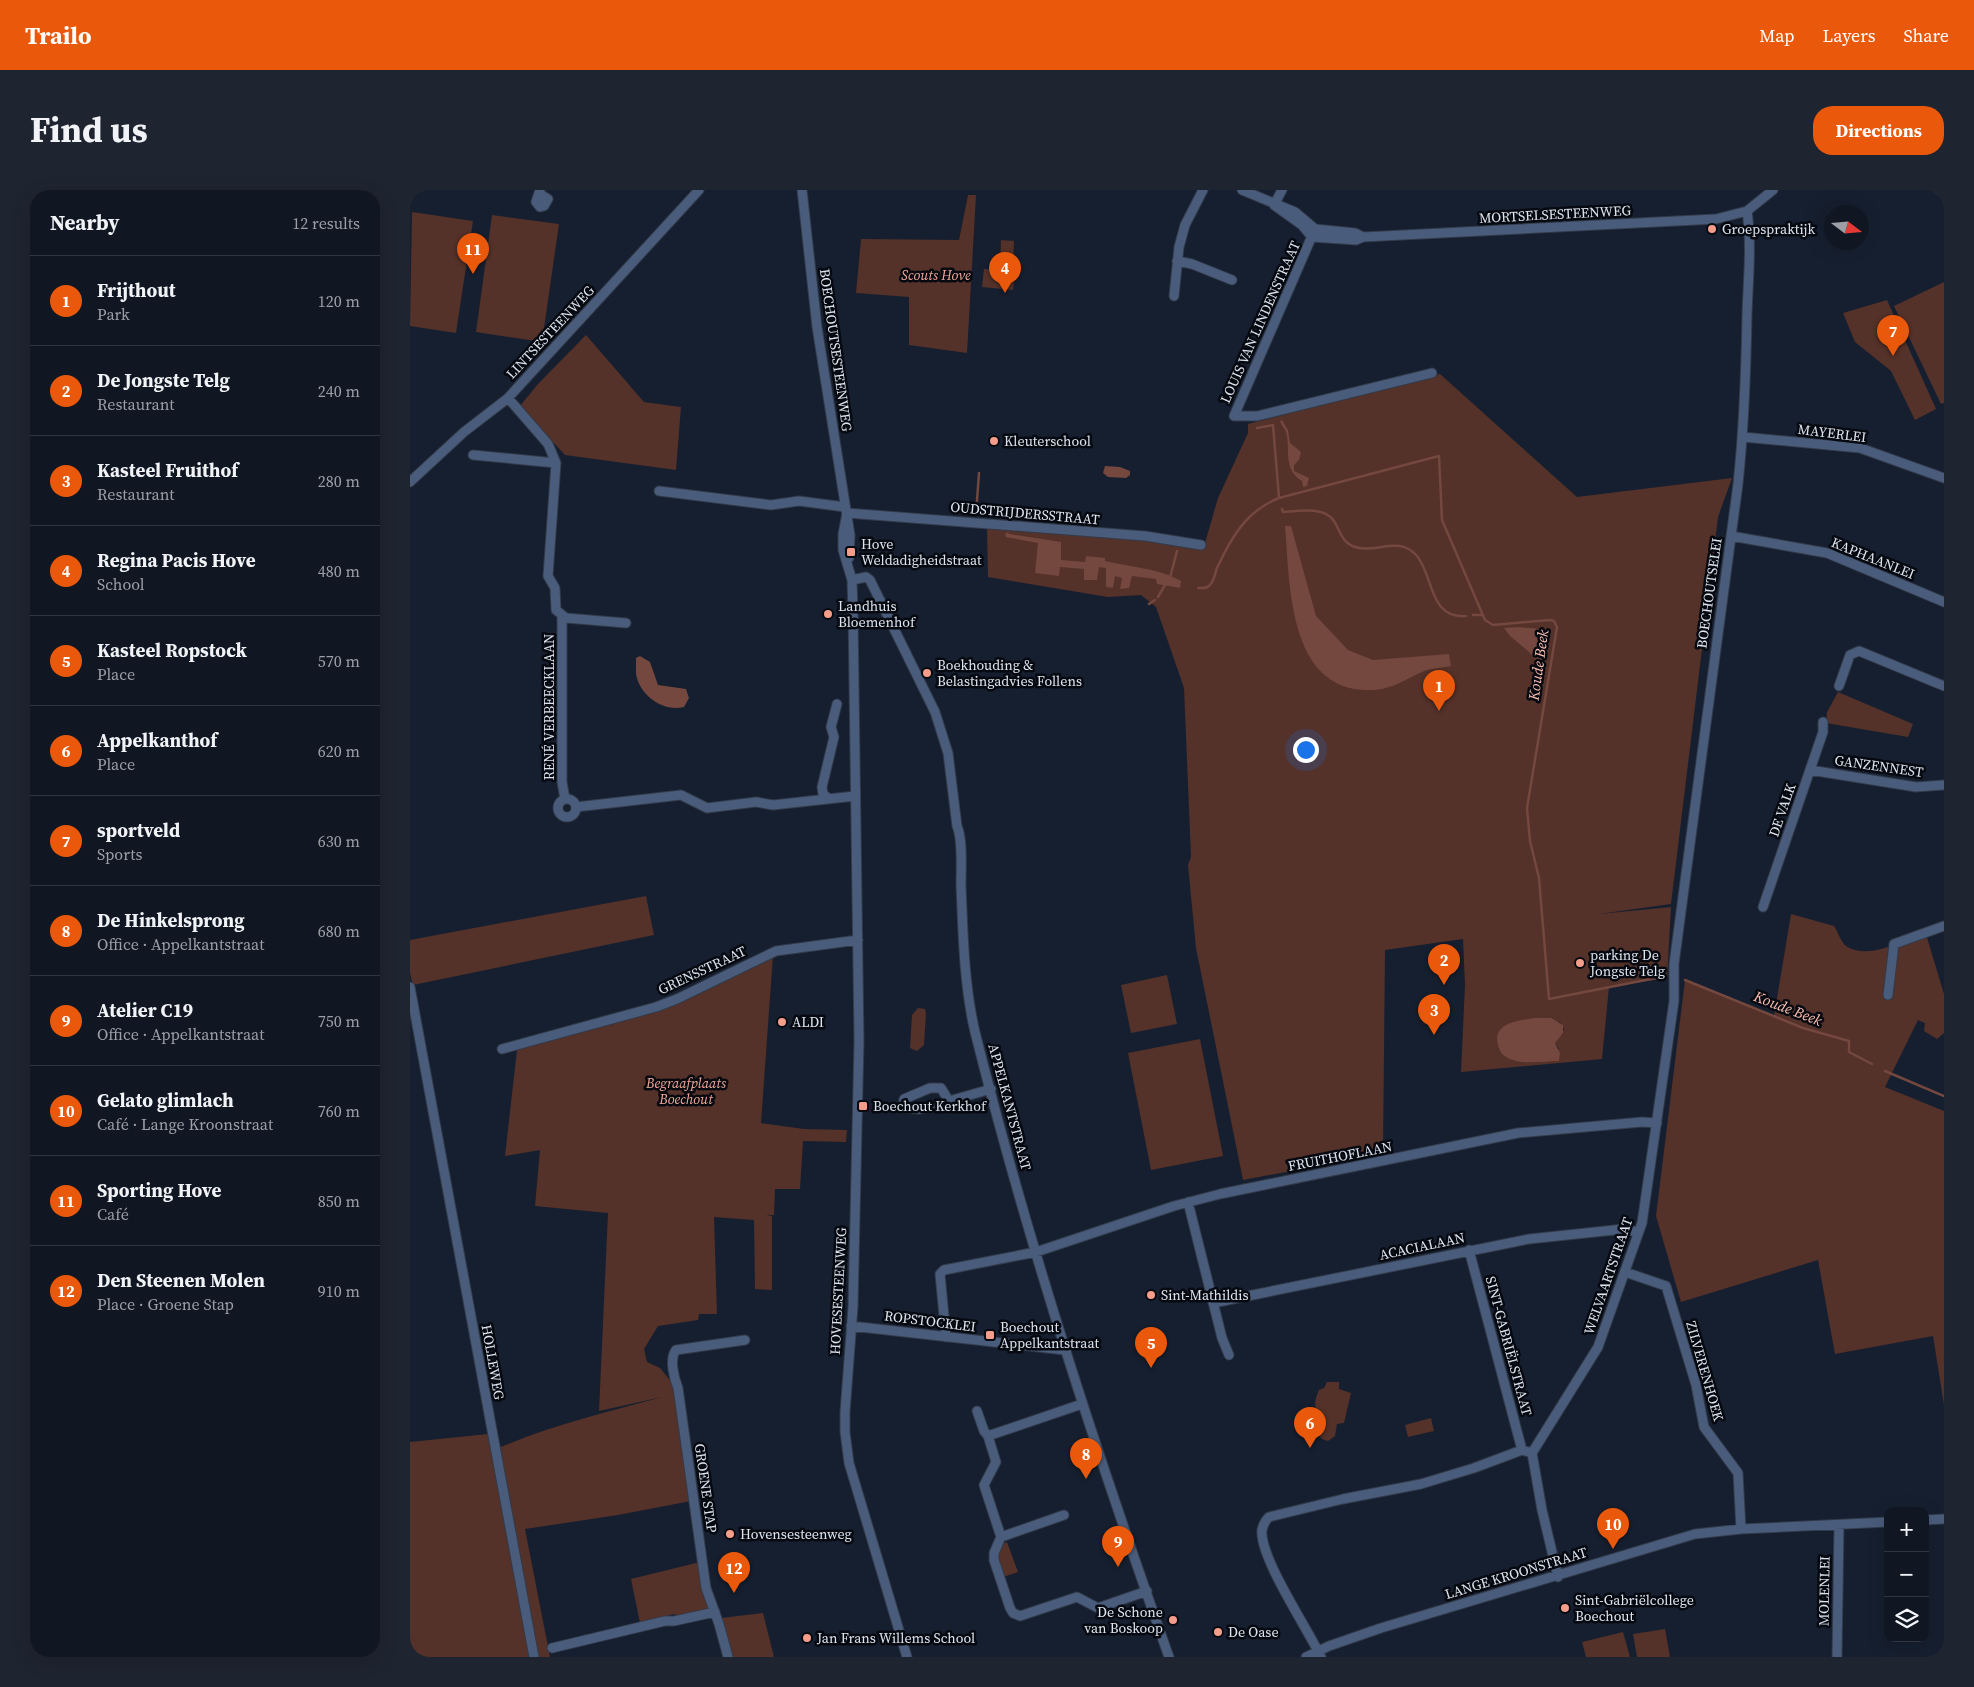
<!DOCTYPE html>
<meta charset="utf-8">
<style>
body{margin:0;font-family:"Source Serif 4",serif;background:#1e2430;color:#f1f3f6}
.controls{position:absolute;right:15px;bottom:15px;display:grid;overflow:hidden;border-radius:10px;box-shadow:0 5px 20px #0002}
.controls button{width:45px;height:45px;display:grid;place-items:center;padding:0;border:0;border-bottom:1px solid #303641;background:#101723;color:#f1f3f6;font:25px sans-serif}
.compass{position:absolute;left:1414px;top:15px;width:45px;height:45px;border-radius:50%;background:#101723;box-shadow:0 5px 20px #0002;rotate:106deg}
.you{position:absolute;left:895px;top:559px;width:18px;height:18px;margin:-12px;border:4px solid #fff;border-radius:50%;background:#1a73e8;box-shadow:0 0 0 8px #1a73e833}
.badge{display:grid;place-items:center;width:32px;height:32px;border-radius:50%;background:#ea580c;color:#fff;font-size:16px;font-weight:700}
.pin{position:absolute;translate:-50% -41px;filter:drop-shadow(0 1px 2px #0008)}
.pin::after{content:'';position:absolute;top:26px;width:18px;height:15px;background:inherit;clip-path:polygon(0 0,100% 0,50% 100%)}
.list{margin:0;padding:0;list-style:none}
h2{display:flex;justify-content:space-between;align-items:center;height:65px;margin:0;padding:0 20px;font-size:21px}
h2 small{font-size:16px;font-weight:400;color:#9c9fa6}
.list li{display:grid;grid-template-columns:32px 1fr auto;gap:15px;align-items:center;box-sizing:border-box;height:90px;padding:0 20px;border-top:1px solid #303641}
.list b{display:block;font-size:19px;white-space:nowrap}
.list p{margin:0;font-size:16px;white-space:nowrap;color:#9c9fa6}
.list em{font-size:16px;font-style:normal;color:#9c9fa6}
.icon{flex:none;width:28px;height:28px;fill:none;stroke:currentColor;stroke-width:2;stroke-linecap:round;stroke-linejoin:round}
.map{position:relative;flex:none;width:1534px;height:1467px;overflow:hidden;border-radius:20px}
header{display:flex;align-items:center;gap:30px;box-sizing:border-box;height:70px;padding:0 25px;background:#ea580c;color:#fff}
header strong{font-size:24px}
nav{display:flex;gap:28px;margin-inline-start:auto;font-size:18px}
.intro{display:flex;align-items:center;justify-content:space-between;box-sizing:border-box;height:120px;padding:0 30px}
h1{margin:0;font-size:35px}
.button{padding:12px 22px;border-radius:20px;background:#ea580c;color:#fff;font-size:18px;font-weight:700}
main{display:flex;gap:30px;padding:0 30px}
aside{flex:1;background:#101723;border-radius:20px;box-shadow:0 5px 20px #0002}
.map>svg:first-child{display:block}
</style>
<header>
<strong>Trailo</strong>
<nav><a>Map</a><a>Layers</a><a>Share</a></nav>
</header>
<div class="intro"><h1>Find us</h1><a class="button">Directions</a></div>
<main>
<aside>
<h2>Nearby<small>12 results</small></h2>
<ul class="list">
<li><span class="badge">1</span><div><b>Frijthout</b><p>Park</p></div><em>120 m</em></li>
<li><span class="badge">2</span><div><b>De Jongste Telg</b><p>Restaurant</p></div><em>240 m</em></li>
<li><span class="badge">3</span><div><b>Kasteel Fruithof</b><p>Restaurant</p></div><em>280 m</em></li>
<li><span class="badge">4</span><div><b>Regina Pacis Hove</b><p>School</p></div><em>480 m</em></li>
<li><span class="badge">5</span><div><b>Kasteel Ropstock</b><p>Place</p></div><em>570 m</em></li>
<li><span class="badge">6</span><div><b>Appelkanthof</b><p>Place</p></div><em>620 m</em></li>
<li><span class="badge">7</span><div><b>sportveld</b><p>Sports</p></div><em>630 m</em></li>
<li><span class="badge">8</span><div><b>De Hinkelsprong</b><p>Office · Appelkantstraat</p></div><em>680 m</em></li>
<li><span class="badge">9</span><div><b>Atelier C19</b><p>Office · Appelkantstraat</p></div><em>750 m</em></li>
<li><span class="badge">10</span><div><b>Gelato glimlach</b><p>Café · Lange Kroonstraat</p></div><em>760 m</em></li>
<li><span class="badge">11</span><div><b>Sporting Hove</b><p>Café</p></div><em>850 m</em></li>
<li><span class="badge">12</span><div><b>Den Steenen Molen</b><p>Place · Groene Stap</p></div><em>910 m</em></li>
</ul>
</aside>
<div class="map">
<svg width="1534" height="1467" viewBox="0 0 1534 1467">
<rect width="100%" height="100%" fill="#161f2f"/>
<path fill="#543129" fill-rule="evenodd" d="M558,5H566L557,163L499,155V107L446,103L451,49L549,50Z
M2,22L63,31L46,143L0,136Z
M82,25L149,34L132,152L66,142Z
M591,50L604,51L603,77H590Z
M574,79L605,81L603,100L572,97Z
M1534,92V213L1531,214L1484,116Z
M1477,110L1526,219L1505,230L1481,181L1445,152L1433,123Z
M176,145L234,212L271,217L266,280L155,265L110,216L128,194Z
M1030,184L1167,307L1322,288L1308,327L1261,714L1189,724L1261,717L1257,788L1199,797L1192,869L1051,882L1055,795L1053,749L975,760L973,964L833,990L786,758L778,675L781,667L774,498L746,417L731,405L698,407L578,387L577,338L746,351L793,360L808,308L838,243V234ZM1150,832L1154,839L1145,853L1149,859L1091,863L1089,858Z
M1428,502L1503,534L1498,547L1416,533L1417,522Z
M236,706L244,745L3,795L0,783V750Z
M1381,724L1424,736C1428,742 1431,752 1436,756C1459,771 1494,750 1515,741L1534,804V843L1527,849L1514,841L1515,833L1508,830L1475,897L1534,921V1215L1523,1146L1425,1164L1408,1070L1271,1112L1246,1026L1275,790L1364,826Z
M363,765L351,933L394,939L437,940L436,952L393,951L390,999H365L364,1025H356L362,1026V1100L345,1099L344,1030L304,1027L307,1124H289L288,1130L248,1136L234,1159L237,1172L250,1178L263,1194L281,1311L208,1325L115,1339L140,1467H0V1252L78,1244L82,1261C136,1236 195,1223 252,1207L189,1221L198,1023L125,1016L130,960L95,966L107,860L202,833V837L203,832Z
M757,785L767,834L721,843L711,795Z
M508,818L515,819L516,823L514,855L507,861L500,858L502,825Z
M790,849L813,966L741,980L718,863Z
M917,1192H929V1199L941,1203L934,1233L927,1234L925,1246L918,1251L912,1249L906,1241L907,1235L912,1229C903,1220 904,1211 909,1200L914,1198Z
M1021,1228L1024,1241L998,1247L995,1235Z
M597,1352L608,1382L593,1387L587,1367L592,1354Z
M290,1372L299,1415L297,1420L267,1426L264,1424L230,1433L221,1389Z
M353,1423L364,1467H322L311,1428Z
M1255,1439L1260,1467H1227L1223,1444Z
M1213,1442L1220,1467H1176L1172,1452Z"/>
<path fill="#74483e" d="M872,230L878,240L880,253L891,262L889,270L884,275V281L899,288L897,296L893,297L892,291C872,279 881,259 876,242C875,239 871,235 870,231Z
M695,276L710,277L720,281V285L716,288L698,287L693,283Z
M875,336H881L906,426L938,460L963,470L1039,464L1041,476C1032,478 1022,478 1014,481C998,488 983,499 964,500C878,505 880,396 875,336Z
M598,342L599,344L651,352V370L675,372L676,366L695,368V371C720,377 748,378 771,391L770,398L747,394L746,389L722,386L719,398L710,399L712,388L705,386L703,398L696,397V378L689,377L687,390H674V379L650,377L649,386L625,383L628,353L596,347L595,344Z
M1094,438C1102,437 1111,437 1119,438C1147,438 1138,460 1134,480L1119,462L1100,446Z
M230,466L240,472L248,495L276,499L279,508L274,517C253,522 230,506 226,484C226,479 226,473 226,468Z
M1125,828H1141L1153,835V843L1145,853L1150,863L1149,871C1130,871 1105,877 1091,863C1077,834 1104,831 1125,828Z"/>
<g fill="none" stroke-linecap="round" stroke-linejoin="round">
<path stroke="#74483e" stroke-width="2.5" d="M869,308L1029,266L1032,330L1075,430L1083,435L1140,430L1144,431L1147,437L1117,618L1120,651L1129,688L1139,809L1256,786
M872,319L873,322C888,321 914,316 924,331C931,342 931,352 945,357C966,364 989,345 1007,366C1024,387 1019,429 1056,426
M566,324L569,283
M760,388L767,361
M788,398C792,398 796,399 799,396C804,392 805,384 807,378C821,348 836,321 869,308L863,235L847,238
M748,407L755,395
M739,414L745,410
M1063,425H1073
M1275,790L1393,838L1439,851V862L1462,874
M1475,881L1534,906"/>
<g stroke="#323b4a" stroke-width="11">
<path id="minor" d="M130,0L126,12L130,17L134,16L138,9L130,4
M392,0L407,137L440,345L439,368
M832,0L885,22L905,39L945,43L953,47
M1529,0L1534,1
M864,15L892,35L902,47L946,50L953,47L1306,29L1337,21L1363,0
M864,15L872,0
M905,39L824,226H847L1022,183
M767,71L782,74L822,90
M764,106L769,57L775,35L793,0
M98,208L138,254L146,273L138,386L145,398L146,420L156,428L216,433
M1333,247L1450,258L1534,288
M63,265L146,273
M0,292L54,242L98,208L289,0
M249,301L361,315L389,311L435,317
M437,323L433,344V360L442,390L443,423L449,851L443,1117L435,1222V1242L439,1273L497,1467
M437,323L735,346L791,355
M1321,346L1417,363L1534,412
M442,390L456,387L460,390L525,522L538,563L547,636C553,650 551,678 551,695C553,744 554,795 565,842C618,1054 686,1261 759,1467
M152,425V592L155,609
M1429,496L1440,465L1449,461L1534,496
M1400,580L1506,597L1534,595
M148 618a9 9 0 1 1 18 0a9 9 0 1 1-18 0Z
M419,609L413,604L412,597L424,547L421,537L427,514
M166,617L271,605L297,618L346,612L363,615L445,606
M1353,717L1413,542V532
M0,797L124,1467
M1478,805L1484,754L1534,736
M92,859L246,817L267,809L366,761L448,750
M539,911L531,898H520L494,909L493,918L509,919L534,916L539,911L581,899
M778,1012L812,1148L819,1165
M1059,1060L1112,1260
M1215,1082L1256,1096L1286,1195L1294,1237L1328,1283L1331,1339
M803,1113L1119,1049L1214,1039L1227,1042
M441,1136L655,1160
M536,1147L530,1084L534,1080L626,1062L764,1016L810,1004L1108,943L1232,932L1247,933
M672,1214L578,1246L586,1272L574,1295L591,1347L584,1363V1370L600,1418L603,1423L610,1426L667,1407L688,1418L737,1401
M567,1221L574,1241L578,1246
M1122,1263L1188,1157L1232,1033L1264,811V774L1328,294C1334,238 1336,181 1337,125C1338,90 1342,56 1337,21
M1122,1263L1132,1320L1148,1387
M1515,1330L1534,1329
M591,1347L654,1325
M142,1458L255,1431H264L305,1422
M318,1467L309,1434L296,1398L268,1198C264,1188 259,1169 266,1160L335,1150
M896,1467L919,1456L971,1438L1285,1344L1331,1339L1478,1332
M911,1467C898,1439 849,1367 852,1340C853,1335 855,1331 859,1327L933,1309L1011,1294L1064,1278L1112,1260L1122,1263
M1427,1467L1429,1335"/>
</g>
<use href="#minor" stroke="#4a5c7b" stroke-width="9"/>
</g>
<g fill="#f49d8b" stroke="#060910" stroke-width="2">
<circle cx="1302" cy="39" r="5"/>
<circle cx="584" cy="251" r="5"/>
<rect x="436" y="357" width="10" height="10" rx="2.5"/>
<circle cx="418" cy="424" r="5"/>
<circle cx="517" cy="483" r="5"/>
<circle cx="1170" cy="773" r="5"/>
<circle cx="372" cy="832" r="5"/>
<rect x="448" y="911" width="10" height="10" rx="2.5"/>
<circle cx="741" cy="1105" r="5"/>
<rect x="575" y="1140" width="10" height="10" rx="2.5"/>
<circle cx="320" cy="1344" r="5"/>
<circle cx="1155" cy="1418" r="5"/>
<circle cx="763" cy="1430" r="5"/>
<circle cx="808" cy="1442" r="5"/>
<circle cx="397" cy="1448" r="5"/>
</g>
<g text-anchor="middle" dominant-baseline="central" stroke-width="5" stroke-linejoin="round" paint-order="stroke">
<g font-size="14" fill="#dde4ef" stroke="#060910">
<text transform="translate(1145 24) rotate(-3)">MORTSELSESTEENWEG</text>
<text transform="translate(850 132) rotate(-66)">LOUIS VAN LINDENSTRAAT</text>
<text transform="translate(140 142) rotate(-47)">LINTSESTEENWEG</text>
<text transform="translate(426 160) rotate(82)">BOECHOUTSESTEENWEG</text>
<text transform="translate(1422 243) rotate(7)">MAYERLEI</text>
<text transform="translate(615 323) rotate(5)">OUDSTRIJDERSSTRAAT</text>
<text transform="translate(1463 368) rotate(22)">KAPHAANLEI</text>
<text transform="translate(1299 403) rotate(-82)">BOECHOUTSELEI</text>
<text transform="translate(139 517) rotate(-90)">RENÉ VERBEECKLAAN</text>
<text transform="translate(1469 576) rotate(8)">GANZENNEST</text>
<text transform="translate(1372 620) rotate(-71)">DE VALK</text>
<text transform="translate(292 780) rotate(-25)">GRENSSTRAAT</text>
<text transform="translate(600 917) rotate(75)">APPELKANTSTRAAT</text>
<text transform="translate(930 966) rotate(-11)">FRUITHOFLAAN</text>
<text transform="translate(1012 1056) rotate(-12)">ACACIALAAN</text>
<text transform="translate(1198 1086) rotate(-71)">WELVAARTSTRAAT</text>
<text transform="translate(428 1101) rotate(-87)">HOVESESTEENWEG</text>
<text transform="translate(520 1131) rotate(7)">ROPSTOCKLEI</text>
<text transform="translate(1099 1156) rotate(75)">SINT-GABRIËLSTRAAT</text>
<text transform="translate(83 1172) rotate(80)">HOLLEWEG</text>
<text transform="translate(1295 1181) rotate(74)">ZILVERENHOEK</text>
<text transform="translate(296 1298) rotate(82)">GROENE STAP</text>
<text transform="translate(1106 1383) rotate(-17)">LANGE KROONSTRAAT</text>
<text transform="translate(1414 1401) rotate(-89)">MOLENLEI</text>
</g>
<g font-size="14" fill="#dde4ef" stroke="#060910" text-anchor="start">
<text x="1312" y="39">Groepspraktijk</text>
<text x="594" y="251">Kleuterschool</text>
<text x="451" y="354">Hove<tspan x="451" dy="16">Weldadigheidstraat</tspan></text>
<text x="428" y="416">Landhuis<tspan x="428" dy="16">Bloemenhof</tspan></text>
<text x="527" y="475">Boekhouding &amp;<tspan x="527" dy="16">Belastingadvies Follens</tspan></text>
<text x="1180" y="765">parking De<tspan x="1180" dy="16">Jongste Telg</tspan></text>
<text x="382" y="832">ALDI</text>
<text x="463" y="916">Boechout Kerkhof</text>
<text x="751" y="1105">Sint-Mathildis</text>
<text x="590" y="1137">Boechout<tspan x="590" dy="16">Appelkantstraat</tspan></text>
<text x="330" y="1344">Hovensesteenweg</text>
<text x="1165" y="1410">Sint-Gabriëlcollege<tspan x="1165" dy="16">Boechout</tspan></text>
<text x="753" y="1422" text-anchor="end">De Schone<tspan x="753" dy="16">van Boskoop</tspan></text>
<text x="818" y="1442">De Oase</text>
<text x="407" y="1448">Jan Frans Willems School</text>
</g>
<g font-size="14" font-style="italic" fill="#f4a898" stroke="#060910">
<text x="526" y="85">Scouts Hove</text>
<text x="276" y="893">Begraafplaats<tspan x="276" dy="16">Boechout</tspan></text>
</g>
<g font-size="15" font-style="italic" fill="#fec0b2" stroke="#060910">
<text transform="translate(1128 475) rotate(-82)">Koude Beek</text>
<text transform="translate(1378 818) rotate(21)">Koude Beek</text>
</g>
</g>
</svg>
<div class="controls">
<button>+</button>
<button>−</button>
<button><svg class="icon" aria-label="layers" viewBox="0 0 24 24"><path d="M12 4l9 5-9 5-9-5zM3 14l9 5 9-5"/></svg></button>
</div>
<svg class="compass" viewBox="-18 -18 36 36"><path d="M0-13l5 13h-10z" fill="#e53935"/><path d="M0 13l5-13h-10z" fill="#9c9fa6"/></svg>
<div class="you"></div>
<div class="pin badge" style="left:1029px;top:521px">1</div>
<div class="pin badge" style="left:1034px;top:795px">2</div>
<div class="pin badge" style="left:1024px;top:845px">3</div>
<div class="pin badge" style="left:595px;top:103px">4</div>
<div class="pin badge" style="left:741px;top:1178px">5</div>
<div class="pin badge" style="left:900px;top:1258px">6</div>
<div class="pin badge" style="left:1483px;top:166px">7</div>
<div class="pin badge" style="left:676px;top:1289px">8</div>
<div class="pin badge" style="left:708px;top:1377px">9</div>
<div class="pin badge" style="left:1203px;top:1359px">10</div>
<div class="pin badge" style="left:63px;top:84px">11</div>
<div class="pin badge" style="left:324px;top:1403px">12</div>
</div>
</main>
